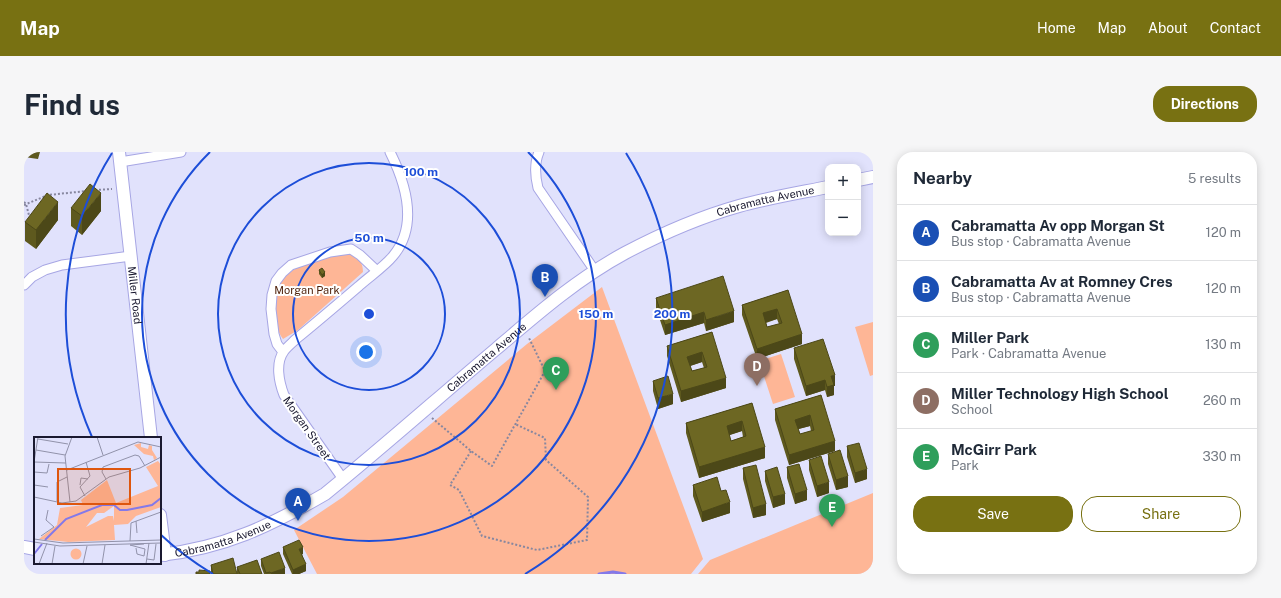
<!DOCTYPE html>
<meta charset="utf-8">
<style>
body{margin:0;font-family:"Public Sans",sans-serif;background:#f6f6f7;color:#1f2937}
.controls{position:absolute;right:12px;top:12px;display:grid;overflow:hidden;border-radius:8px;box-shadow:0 2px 10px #0003}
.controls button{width:36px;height:36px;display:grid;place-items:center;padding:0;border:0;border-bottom:1px solid #e0e1e3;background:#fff;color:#1f2937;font:20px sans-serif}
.you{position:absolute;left:342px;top:200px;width:14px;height:14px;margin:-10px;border:3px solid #fff;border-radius:50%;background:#1a73e8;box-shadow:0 0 0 6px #1a73e833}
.badge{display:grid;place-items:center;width:26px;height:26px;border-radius:50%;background:#787112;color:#fff;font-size:13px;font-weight:700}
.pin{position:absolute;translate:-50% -33px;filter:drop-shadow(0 1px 2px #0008)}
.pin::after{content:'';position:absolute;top:21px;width:14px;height:12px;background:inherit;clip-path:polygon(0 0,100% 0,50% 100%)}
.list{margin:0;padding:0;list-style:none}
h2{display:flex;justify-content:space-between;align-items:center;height:52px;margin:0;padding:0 16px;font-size:17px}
h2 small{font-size:13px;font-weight:400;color:#747a83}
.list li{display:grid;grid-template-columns:26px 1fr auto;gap:12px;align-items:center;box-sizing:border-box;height:56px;padding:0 16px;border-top:1px solid #e0e1e3}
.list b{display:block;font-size:15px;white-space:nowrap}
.list p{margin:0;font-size:13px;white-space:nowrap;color:#747a83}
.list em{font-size:13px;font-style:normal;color:#747a83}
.actions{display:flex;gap:8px;padding:12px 16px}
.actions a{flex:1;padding:9px 0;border:1px solid #787112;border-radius:16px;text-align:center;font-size:14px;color:#787112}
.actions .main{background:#787112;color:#fff}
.map{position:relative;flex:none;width:849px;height:422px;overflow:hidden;border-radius:16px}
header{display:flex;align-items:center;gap:24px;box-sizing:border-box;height:56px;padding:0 20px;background:#787112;color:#fff}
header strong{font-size:19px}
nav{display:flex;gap:22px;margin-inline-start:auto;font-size:14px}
.intro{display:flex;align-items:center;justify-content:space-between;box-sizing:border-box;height:96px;padding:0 24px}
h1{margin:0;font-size:28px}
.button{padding:10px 18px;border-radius:16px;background:#787112;color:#fff;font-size:14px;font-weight:700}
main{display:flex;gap:24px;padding:0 24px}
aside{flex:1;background:#fff;border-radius:16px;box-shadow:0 2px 10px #0003}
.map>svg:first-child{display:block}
</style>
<header>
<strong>Map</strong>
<nav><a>Home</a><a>Map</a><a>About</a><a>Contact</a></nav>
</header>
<div class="intro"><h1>Find us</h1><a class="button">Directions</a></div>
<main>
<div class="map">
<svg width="849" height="422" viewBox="0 0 849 422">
<rect width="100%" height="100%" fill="#e1e2fc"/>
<path fill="#feb696" d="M321,100C332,103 339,108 339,120L274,178L259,187C252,178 251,166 251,155C252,150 251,144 252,140C262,111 296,108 321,100Z
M578,135L679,407L667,422H293L270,378L319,345L503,192Z
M849,170V223L846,224L831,175Z
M757,202L771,245L749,252L735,209Z
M849,341V422H674L686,408Z"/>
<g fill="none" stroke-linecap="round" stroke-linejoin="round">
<path stroke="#8379e9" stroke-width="3" d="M575,422L589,420L601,422"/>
<g stroke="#a7a6e4" stroke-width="11">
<path id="minor" d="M515,0C510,12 511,24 514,36L571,119
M96,10L157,0
M0,133L8,125L21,118L38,113L107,104
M259,200L253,192L250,182L247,157L248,143L252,129L258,121L267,113L306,100L327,97L336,103L353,119
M319,327L260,243C255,230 251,211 260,199C263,195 268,191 272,187C293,170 314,152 335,134C346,124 360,115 369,104C395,73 382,32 366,0"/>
</g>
<g stroke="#a7a6e4" stroke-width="14">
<g id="tertiary">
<path id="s1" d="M95,0L127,286"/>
<path d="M834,28L849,25"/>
<path d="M136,363L141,403"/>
<path d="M0,395L11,397"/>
<path id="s2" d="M136,403C200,396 246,374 301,342C359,295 415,245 472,197C513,162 553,127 601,101C637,82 676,65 715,54C744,46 774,41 804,35"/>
</g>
</g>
<path stroke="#87879f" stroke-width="2" stroke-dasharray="2 2" stroke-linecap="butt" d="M71,38L88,37
M0,50L2,52L6,67
M0,53L24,43L63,39
M408,266L447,299L468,314L521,219L505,186
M447,299L426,333L435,338L458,384L513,398L563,388L564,345L522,308L521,286L491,272"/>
<use href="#minor" stroke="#fff" stroke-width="9"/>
<use href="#tertiary" stroke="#fff" stroke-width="12"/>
</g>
<path fill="#5e591e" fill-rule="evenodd" d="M0,0H16L14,7L0,5Z
M47,56L77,59L58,83L47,74Z
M34,68L12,97L1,89V70Z
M295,118L301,124L298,126L295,122Z
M764,138L778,192L733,207L718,163V153ZM753,167L755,172L743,175L742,171Z
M632,146L710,170L682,179L680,171L641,183L632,156Z
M688,180L702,236L657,250L643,204V194ZM678,210L680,216L668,219L666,214Z
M770,196L811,234H810V243L803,245L801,238L782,244L770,207Z
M629,229L649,252L634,257L629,239Z
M797,243L811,299L765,313L751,268V257ZM786,274L787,279L776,282L774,277Z
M728,251L741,306L675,326L662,281V271ZM718,279L719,285L707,289L705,283Z
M823,294L843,327L831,331L823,305Z
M804,302L824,335L812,338L804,312Z
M785,308L805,341L793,345L785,318Z
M763,315L783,348L771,352L763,326Z
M719,316L742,363L729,366L719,327Z
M741,319L761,352L749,356L741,329Z
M669,333L697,339L706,361L678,370L669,344Z
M259,395L279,402H278L282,419L275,422H268L259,402Z
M237,407L261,422H240L237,414Z
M187,413L213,422H187Z
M213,415L238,422H213Z"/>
<path fill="#4c4818" d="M77,41V59L58,83V64Z
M34,50V68L12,97V78Z
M301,120V124L298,126V123Z
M753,157V167L739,171V161Z
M710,159V170L682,179V168Z
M680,160V171L641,183V173Z
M778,182V192L733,207V197Z
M678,200V210L663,215V205Z
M811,223V234H810V243L803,245V235L807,224Z
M702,226V236L657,250V239Z
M801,228V238L782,244V234Z
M649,242V252L634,257V246Z
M786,263V274L771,278V268Z
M718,269V279L703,284V274Z
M811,289V299L765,313V303Z
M741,295V306L675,326V315Z
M843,317V327L831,331V321Z
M824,324V335L812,338V328Z
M805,330V341L793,345V334Z
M783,338V348L771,352V342Z
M761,342V352L749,356V345Z
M706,350V361L678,370V360Z
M742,352V363L729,366V356Z
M279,395V402L275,404V397Z
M282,412V419L275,422H269V418Z
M261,416V422H247V421Z"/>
<path fill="#6d6723" stroke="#4c4818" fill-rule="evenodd" d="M66,32L77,41L58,64L47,56Z
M23,41L34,50L12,78L1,70Z
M298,116L301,120L298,123L295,118Z
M699,124L710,159L682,168L680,160L641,173L632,146Z
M764,138L778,182L733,197L718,153ZM753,157L758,171L743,175L739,161Z
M688,180L702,226L657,239L643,194ZM678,200L683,215L668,219L663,205Z
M799,187L811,223L807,224L810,233L803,235L801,228L782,234L770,196Z
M644,224L649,242L634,246L629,229Z
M797,243L811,289L765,303L751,257ZM786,263L790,278L776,282L771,268Z
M728,251L741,295L675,315L662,271ZM718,269L722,284L707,289L703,274Z
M835,291L843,317L831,321L823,294Z
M816,298L824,324L812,328L804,302Z
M797,304L805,330L793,334L785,308Z
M775,312L783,338L771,342L763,315Z
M732,313L742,352L729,356L719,316Z
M753,315L761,342L749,345L741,319Z
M693,325L697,339L702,338L706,350L678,360L669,333Z
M275,388L279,395L275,397L282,412L269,418L259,395Z
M255,400L261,416L247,421L246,420L242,421L237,407Z
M209,406L213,422H189L187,413Z
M233,408L238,422H216L213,415Z
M175,418L186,419V422H172V420H175Z"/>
<g fill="none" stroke="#1d4ed8" stroke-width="2">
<circle cx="345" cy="162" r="76"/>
<circle cx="345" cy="162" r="151"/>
<path d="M504 0A227 227 0 1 1 186 0"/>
<path d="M189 422A303 303 0 0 1 136 382M68 285A303 303 0 0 1 88 1M602 1A303 303 0 0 1 501 422"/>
</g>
<g text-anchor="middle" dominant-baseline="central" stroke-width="4" stroke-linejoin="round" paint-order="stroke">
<g font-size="11" fill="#1a1930" stroke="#fff">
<text stroke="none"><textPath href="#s2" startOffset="713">Cabramatta Avenue</textPath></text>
<text stroke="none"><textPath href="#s1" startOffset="144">Miller Road</textPath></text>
<text stroke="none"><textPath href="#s2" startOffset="389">Cabramatta Avenue</textPath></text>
<text transform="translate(283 276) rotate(55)">Morgan Street</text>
<text stroke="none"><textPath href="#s2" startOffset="65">Cabramatta Avenue</textPath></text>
</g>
<g font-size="11" fill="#4c1e07" stroke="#fff">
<text x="283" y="138">Morgan Park</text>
</g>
</g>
<g transform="translate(10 285)">
<rect width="127" height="127" fill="#e1e2fc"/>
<path d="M107,6V10L114,12L115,8L118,9V13L123,21L120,23L119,19L110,17L100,8ZM124,24L127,28V70L102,79L94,87L80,88L81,103L34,105L5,102L23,88L26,71L49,68L47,63L73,43L82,66L124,49L112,30ZM80,69V84L79,79H74L52,90L63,76H70ZM36.5 117a5.5 5.5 0 1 1 11 0a5.5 5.5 0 1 1-11 0Z" fill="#feb696" fill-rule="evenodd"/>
<path fill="none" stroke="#8379e9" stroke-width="2" d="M11,103L32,82L68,68H80L86,73H93L118,68L127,61M0,117L8,107"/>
<path fill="none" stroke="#9192aa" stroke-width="1" d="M63,0L69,18M4,2L34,7M2,13L31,18M0,25L32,26M0,25L4,0M33,33L104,5L127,10M0,35L13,36L15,27M72,42L68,35L69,30L101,18L105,19L111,29M0,48L14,50M46,48L47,41L54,42M51,59L46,50L56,39L52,25M0,60L28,66L42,64L75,40L106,31L127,20M23,64V45L33,40M36,65L31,19L38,0M102,84L103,96M7,99L20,90L12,83L14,73M0,102L29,106L127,103M96,104L97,86L127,75M0,105L26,109L127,106M96,108L110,107M96,108L111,112L110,119M102,111L103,117L110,119M113,122L120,123L122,107M5,127L13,106M18,127L21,109M49,127L53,109M68,127L71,108M112,127L115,106"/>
<path fill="#de560e" fill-opacity="0.15" stroke="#de560e" stroke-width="2" d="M24,32H96V67H24Z"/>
<rect width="127" height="127" fill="none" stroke="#1a1930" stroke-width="2"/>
</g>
<circle cx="345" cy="162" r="6" fill="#1d4ed8" stroke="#fff" stroke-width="2"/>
<g font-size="12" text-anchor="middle" font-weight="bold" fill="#1d4ed8" stroke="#fff" stroke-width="4" stroke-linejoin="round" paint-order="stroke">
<text x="397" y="24">100 m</text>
<text x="345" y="90">50 m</text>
<text x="572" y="166">150 m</text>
<text x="648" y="166">200 m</text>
</g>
</svg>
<div class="controls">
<button>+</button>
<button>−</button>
</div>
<div class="you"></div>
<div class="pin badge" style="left:274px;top:369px;background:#1a4fb4">A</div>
<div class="pin badge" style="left:521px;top:145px;background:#1a4fb4">B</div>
<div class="pin badge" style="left:532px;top:238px;background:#2e9e5b">C</div>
<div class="pin badge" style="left:733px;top:234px;background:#8d6e63">D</div>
<div class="pin badge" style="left:808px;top:375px;background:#2e9e5b">E</div>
</div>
<aside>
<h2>Nearby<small>5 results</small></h2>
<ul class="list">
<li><span class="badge" style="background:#1a4fb4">A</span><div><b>Cabramatta Av opp Morgan St</b><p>Bus stop · Cabramatta Avenue</p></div><em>120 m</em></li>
<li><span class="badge" style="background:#1a4fb4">B</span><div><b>Cabramatta Av at Romney Cres</b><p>Bus stop · Cabramatta Avenue</p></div><em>120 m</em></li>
<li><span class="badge" style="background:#2e9e5b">C</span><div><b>Miller Park</b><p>Park · Cabramatta Avenue</p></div><em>130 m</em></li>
<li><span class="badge" style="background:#8d6e63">D</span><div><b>Miller Technology High School</b><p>School</p></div><em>260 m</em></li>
<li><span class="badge" style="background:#2e9e5b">E</span><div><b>McGirr Park</b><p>Park</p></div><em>330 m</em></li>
</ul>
<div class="actions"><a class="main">Save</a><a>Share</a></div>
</aside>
</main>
